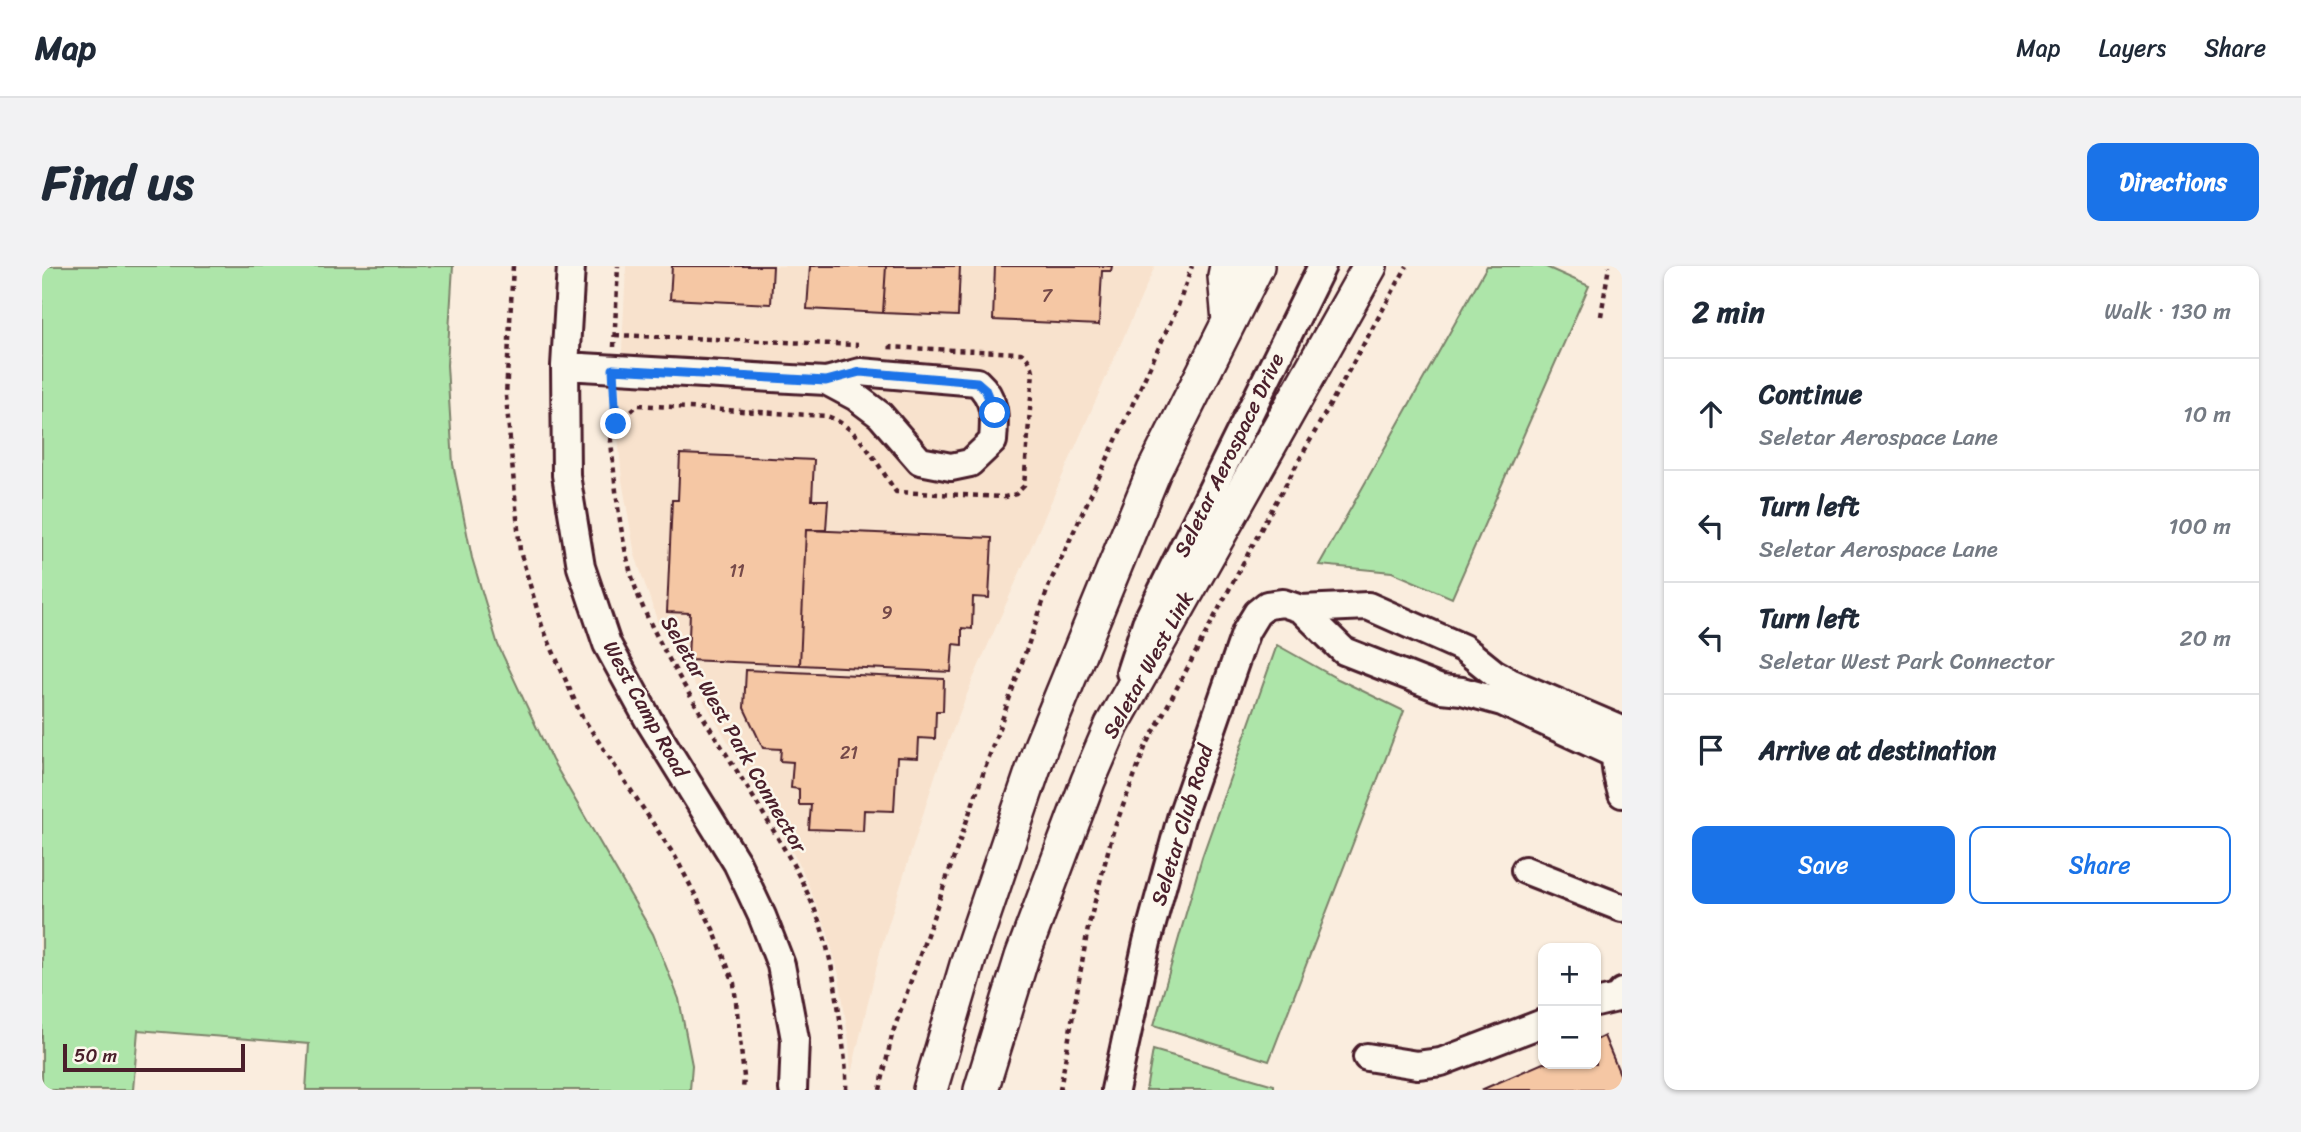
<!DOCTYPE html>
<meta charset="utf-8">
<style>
body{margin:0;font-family:Sriracha,sans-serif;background:#f2f2f3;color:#1f2937}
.controls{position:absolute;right:21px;bottom:21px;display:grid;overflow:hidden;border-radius:14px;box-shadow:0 2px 5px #0004}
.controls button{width:63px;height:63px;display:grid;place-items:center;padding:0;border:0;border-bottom:2px solid #e0e1e3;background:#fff;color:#1f2937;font:35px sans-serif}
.scale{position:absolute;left:21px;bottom:18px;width:182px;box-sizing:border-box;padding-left:7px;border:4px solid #4a1f2b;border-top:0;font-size:19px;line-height:24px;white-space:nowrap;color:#4a1f2b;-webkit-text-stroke:5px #fbf7ec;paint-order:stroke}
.stop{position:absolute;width:21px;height:21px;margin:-16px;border:5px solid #1a73e8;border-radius:50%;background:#fff}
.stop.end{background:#1a73e8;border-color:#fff;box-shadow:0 2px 7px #0008}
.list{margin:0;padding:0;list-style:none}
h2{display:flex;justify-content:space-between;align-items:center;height:91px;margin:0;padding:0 28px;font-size:30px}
h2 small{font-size:23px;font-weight:400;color:#747a83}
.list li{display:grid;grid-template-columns:46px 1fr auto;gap:21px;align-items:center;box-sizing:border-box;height:112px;padding:0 28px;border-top:2px solid #e0e1e3}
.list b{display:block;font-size:26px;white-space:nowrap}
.list p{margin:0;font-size:23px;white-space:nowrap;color:#747a83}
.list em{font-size:23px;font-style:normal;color:#747a83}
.actions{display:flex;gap:14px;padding:21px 28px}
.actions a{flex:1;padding:16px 0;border:2px solid #1a73e8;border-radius:14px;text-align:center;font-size:24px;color:#1a73e8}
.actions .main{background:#1a73e8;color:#fff}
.icon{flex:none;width:38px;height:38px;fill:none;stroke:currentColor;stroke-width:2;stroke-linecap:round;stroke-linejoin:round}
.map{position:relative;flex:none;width:1580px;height:824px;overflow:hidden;border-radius:14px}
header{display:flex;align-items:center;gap:42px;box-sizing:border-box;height:98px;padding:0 35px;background:#fff;border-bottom:2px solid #e0e1e3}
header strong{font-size:33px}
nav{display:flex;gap:38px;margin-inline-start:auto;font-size:24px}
.intro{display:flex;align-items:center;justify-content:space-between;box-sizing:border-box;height:168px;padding:0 42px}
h1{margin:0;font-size:49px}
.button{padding:18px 32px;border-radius:14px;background:#1a73e8;color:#fff;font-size:24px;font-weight:700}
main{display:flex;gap:42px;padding:0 42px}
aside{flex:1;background:#fff;border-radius:14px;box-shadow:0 2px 5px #0004}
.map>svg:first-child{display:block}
</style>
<header>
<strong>Map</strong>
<nav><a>Map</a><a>Layers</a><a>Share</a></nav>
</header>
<div class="intro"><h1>Find us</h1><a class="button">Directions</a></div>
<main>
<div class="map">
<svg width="1580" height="824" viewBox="0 0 1580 824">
<rect width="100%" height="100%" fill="#faedde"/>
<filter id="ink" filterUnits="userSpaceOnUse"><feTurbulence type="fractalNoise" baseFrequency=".0143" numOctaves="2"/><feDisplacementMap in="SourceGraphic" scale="14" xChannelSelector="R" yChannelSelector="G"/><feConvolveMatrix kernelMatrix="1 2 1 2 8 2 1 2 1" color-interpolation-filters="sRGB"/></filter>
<g filter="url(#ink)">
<path fill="#f8e2cd" d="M584,0H1113L931,413L894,507L839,682L809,808L807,776L797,709L785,665L759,601L615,354L593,289L580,214L576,169Z"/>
<path fill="#ade5a9" stroke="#7c826a" stroke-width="2" d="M0,0H411L405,99L411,198L430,292L456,379L510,494L611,668L637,733L650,799L648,824H264L267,778L96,764L91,824H0Z
M1445,0H1502L1547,20L1410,332L1350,306L1277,299Z
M1235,379L1296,413L1362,445L1227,795L1112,759L1160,591Z
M1111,784L1232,819V824H1104Z"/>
<path fill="#f5c7a4" stroke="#4a1f2b" stroke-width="2" d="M630,0H731L729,38L628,33Z
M768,0H844L841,47L765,43Z
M844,0H918L916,50L841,47Z
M953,0H1070L1069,5H1060L1057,59L951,54Z
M638,188L772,194L770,234H786L784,264H764L758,399L646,394L648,347L625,346L630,234H636Z
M764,264L950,272L947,332L931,331L930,363L920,362V379L911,378L909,406L758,399Z
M704,404L902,413L901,445H894L893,473L877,472L876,492L855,491L852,545L822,544L821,565L767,563L769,539H757V523L749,522L751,496L738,495L739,483L721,482L702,442Z
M1562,770L1580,813V824H1439L1501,797L1554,798V774Z"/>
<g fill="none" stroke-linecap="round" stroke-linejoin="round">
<g stroke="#4a1f2b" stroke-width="32">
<path id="minor" d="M529,0L523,100L524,209L539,301L565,378L606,453L695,597L720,650L739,699L753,773L751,824
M523,100L784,115L818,106L935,116C954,133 953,151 951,175L928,197L909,201L878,195L838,149L814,131L784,115
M1259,343L1326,340L1421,382L1452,407L1470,417L1580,464
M1088,406L1104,357L1280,0
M1578,472C1570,492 1574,508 1580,528
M1483,604L1580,642
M1554,737L1575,732L1580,726
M1325,791L1375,799L1399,796L1501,757
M1073,824L1105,676L1139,552L1204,365L1215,347L1225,339L1241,337L1259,343L1302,385L1399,423L1420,425L1460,436L1572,488"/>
</g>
<g stroke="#4a1f2b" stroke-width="38">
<path id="major" d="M1185,0L1183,10L1187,55
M888,824L927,692L999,480L1112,205L1215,0
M939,824L980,691L1046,515L1070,459L1328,0"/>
</g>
<path stroke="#4a1f2b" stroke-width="4.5" stroke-dasharray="5 5" stroke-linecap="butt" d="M471,0L464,130L478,285L500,360L539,449L634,592L671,663L692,717L702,811L701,824
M1559,50L1567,0
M573,69L816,79
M572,81L576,0
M572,124L574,158L568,165C574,225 578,291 603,346C635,415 680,479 719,544C742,582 768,624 781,667C790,697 795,729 799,761C801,782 805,803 804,824
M574,158L596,139L785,150C818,162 835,198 854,226L963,231L974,228L982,220L991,105C989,96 986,92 979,87L845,81
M838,824L850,769L1007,319L1136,40L1150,0
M1018,824L1046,662L1071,566L1103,482L1225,252L1365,0"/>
<use href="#minor" stroke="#fbf7ec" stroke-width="26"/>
<use href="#major" stroke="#fbf7ec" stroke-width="33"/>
</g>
</g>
<g fill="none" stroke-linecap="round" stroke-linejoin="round" filter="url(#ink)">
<path stroke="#1a73e8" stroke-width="9" d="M574,158L571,103L784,115L818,106L935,116L943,123L953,147"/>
</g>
<g text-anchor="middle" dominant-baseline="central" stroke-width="5" stroke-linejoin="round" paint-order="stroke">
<g font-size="18" fill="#754949">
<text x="1005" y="30">7</text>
<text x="695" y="305">11</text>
<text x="845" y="347">9</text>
<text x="807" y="487">21</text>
</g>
<g font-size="21" fill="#4a1f2b" stroke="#fbf7ec">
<text transform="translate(1187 189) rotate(-64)">Seletar Aerospace Drive</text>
<text transform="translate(1106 399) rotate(-61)">Seletar West Link</text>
<text transform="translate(604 443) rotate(61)">West Camp Road</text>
<text transform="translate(692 468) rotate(60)">Seletar West Park Connector</text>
<text transform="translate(1140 559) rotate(-73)">Seletar Club Road</text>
</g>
</g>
</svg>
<div class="controls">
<button>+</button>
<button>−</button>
</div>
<div class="scale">50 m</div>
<div class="stop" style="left:953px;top:147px"></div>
<div class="stop end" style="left:574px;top:158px"></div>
</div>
<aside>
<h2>2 min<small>Walk · 130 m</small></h2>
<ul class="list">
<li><svg class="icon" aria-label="ahead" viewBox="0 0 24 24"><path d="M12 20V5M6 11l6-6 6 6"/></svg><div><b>Continue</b><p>Seletar Aerospace Lane</p></div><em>10 m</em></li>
<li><svg class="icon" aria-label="left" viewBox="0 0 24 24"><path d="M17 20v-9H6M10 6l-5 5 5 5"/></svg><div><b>Turn left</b><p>Seletar Aerospace Lane</p></div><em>100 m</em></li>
<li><svg class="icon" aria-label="left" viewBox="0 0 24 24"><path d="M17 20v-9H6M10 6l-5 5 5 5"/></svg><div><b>Turn left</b><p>Seletar West Park Connector</p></div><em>20 m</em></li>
<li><svg class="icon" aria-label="arrive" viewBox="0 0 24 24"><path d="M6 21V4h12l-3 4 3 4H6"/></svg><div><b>Arrive at destination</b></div></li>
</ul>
<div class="actions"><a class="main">Save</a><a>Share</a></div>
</aside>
</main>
